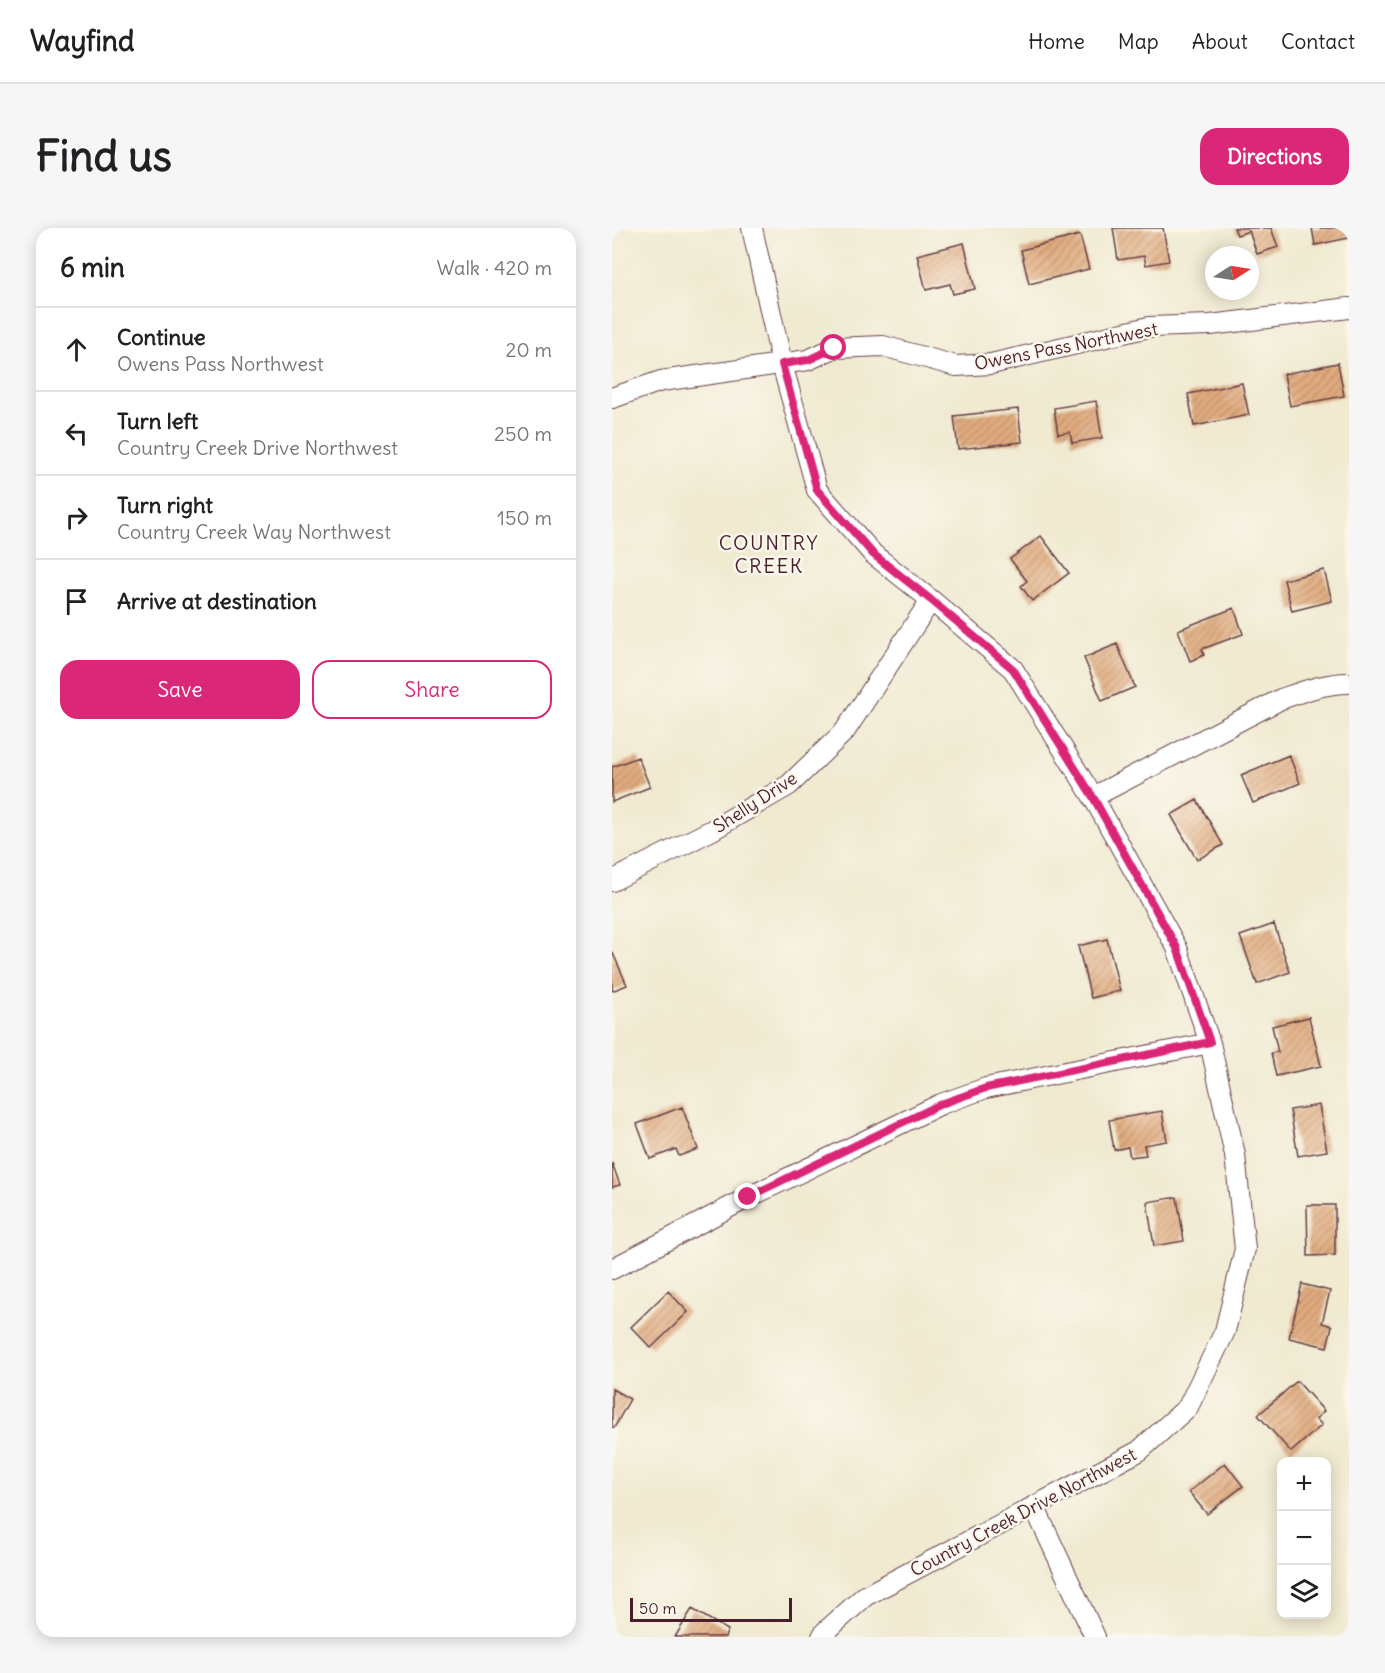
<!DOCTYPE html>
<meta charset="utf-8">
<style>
body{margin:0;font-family:Delius,sans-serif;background:#f6f6f6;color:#202124}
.controls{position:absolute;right:18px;bottom:18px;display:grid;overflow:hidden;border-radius:12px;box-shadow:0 3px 15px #0003}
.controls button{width:54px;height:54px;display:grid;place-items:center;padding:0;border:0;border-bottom:2px solid #e0e0e0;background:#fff;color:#202124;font:30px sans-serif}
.compass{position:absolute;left:593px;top:18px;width:54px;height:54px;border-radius:50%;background:#fff;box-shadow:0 3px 15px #0003;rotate:78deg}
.scale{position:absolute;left:18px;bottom:15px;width:162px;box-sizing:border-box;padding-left:6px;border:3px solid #4a1f2b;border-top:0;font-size:16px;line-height:21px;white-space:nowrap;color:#4a1f2b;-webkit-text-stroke:4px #fbf7ec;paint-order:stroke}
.stop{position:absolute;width:18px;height:18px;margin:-14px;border:4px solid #db2777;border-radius:50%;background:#fff}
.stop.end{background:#db2777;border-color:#fff;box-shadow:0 2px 6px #0008}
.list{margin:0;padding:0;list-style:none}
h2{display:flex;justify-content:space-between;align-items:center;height:78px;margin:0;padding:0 24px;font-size:26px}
h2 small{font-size:20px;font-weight:400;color:#757577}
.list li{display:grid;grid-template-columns:39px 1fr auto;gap:18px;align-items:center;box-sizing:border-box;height:84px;padding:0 24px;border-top:2px solid #e0e0e0}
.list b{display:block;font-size:22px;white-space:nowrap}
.list p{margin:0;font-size:20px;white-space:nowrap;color:#757577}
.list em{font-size:20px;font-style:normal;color:#757577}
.actions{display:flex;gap:12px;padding:18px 24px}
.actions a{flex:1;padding:14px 0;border:2px solid #db2777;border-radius:18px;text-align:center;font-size:21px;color:#db2777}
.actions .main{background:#db2777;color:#fff}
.icon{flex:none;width:33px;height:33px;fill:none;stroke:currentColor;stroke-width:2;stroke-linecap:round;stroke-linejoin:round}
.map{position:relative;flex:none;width:737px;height:1409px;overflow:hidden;border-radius:18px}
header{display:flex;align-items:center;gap:36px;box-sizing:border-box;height:84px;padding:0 30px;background:#fff;border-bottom:2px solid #e0e0e0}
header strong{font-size:28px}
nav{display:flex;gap:33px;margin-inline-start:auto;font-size:21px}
.intro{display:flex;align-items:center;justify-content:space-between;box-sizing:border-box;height:144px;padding:0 36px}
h1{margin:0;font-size:42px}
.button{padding:15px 27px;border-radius:18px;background:#db2777;color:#fff;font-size:21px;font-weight:700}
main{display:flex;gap:36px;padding:0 36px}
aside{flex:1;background:#fff;border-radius:18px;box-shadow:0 3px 15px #0003}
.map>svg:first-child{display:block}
</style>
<header>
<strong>Wayfind</strong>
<nav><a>Home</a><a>Map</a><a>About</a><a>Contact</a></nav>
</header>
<div class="intro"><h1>Find us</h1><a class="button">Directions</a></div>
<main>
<aside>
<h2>6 min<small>Walk · 420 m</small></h2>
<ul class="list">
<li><svg class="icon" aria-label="ahead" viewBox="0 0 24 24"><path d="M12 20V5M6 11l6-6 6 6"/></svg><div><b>Continue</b><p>Owens Pass Northwest</p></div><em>20 m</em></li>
<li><svg class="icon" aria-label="left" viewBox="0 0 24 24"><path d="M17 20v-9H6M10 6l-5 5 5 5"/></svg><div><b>Turn left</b><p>Country Creek Drive Northwest</p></div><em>250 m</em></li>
<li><svg class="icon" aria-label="right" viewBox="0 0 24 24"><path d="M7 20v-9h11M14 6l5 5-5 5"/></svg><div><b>Turn right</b><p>Country Creek Way Northwest</p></div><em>150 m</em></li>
<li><svg class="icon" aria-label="arrive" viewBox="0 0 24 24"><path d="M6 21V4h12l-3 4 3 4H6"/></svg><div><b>Arrive at destination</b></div></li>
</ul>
<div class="actions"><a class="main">Save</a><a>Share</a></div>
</aside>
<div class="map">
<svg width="737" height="1409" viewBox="0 0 737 1409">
<defs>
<pattern id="building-hatch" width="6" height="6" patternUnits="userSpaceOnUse" patternTransform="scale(1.5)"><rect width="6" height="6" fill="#e1ac7f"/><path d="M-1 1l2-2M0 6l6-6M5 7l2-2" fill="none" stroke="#b88b68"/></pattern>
</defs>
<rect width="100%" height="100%" fill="#fbf7ec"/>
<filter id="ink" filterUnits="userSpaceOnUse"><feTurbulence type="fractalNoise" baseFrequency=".0167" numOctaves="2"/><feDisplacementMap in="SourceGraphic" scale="12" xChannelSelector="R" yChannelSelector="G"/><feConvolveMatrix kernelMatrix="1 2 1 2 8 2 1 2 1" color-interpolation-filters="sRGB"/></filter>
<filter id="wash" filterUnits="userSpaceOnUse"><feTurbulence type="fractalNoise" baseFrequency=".008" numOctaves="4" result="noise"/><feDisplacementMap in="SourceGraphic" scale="24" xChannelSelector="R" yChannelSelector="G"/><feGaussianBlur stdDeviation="1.35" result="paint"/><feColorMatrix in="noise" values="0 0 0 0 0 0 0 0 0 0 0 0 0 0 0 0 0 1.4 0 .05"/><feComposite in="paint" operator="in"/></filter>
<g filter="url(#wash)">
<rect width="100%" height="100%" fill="#f0ead1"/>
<g id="blocks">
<path fill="url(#building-hatch)" d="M501,0H551L557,33L534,37L532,28L506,32Z
M622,0H659L666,19L645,26L637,3L625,7Z
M700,0H737V10L703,17Z
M468,7L477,41L417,56L409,22Z
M352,15L363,61L341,66L338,56L314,62L305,27Z
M726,135L732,168L678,178L672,146Z
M630,155L637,187L582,198L576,166Z
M484,173L490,210L460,215L458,204L446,206L442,180Z
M406,181L410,214L346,221L342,188Z
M429,308L457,345L420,373L409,358L415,353L398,331Z
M712,342L720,373L680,383L672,352Z
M622,380L631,406L590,421L592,427L578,433L566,402Z
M505,416L523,459L490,473L472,430Z
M677,527L688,555L641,575L629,547Z
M26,529L38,559L0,574V539Z
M585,572L611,617L585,632L559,587Z
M662,696L678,744L645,756L628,708Z
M495,711L508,763L479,770L466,718Z
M0,723L15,757L0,763Z
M697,789L709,838L664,848L659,825L666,824L660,798Z
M707,877L715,923L686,928L678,882Z
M70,879L86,921L67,928L64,921L38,931L25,896Z
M550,883L555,913L532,917L534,927L518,929L516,919L502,922L497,892Z
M0,935L8,957L0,959Z
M565,969L572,1013L542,1018L535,974Z
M695,977H723V1027L696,1028Z
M690,1056L718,1063L710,1095L720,1098L715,1119L677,1110Z
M56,1063L76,1084L39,1120L19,1099Z
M685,1153L712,1183L704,1191L710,1197L679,1224L646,1187Z
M0,1161L18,1171L2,1200L0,1199Z
M613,1235L631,1258L595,1286L577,1264Z
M80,1381L116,1402L113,1409H63Z"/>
</g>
</g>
<g filter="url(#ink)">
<use href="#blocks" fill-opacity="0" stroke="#633d44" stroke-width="1.5"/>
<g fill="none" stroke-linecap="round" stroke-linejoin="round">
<g stroke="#633d44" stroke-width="22">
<path id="street" d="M140,0L170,136L205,262L261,326L319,372L401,441L481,569L565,720L598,815L623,927L633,1021L613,1103L576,1179L527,1223L253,1368L213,1404L210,1409
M0,170L49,153L196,132L222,120L271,118L344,138L379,136L537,99L598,97L737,80
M481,569L669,471C692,463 713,455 737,455
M0,653L100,602L177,557L233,503L319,372
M0,1041L137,969L329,876L374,860L598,815
M422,1278L483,1409"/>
</g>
<use href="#street" stroke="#fff" stroke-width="20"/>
</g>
</g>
<g fill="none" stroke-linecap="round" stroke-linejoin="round" filter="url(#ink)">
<path stroke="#db2777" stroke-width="8" d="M136,969L329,876L374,860L598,814L565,720L481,569L401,441L319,372L261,326L205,262L170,136L196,132L222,120"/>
</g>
<g text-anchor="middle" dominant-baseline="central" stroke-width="5" stroke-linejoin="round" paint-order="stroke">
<g font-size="18" fill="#4a1f2b" stroke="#fbf7ec">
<text transform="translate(454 118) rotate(-11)">Owens Pass Northwest</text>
<text transform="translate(143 574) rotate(-33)">Shelly Drive</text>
<text transform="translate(411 1284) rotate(-28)">Country Creek Drive Northwest</text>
</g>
<g font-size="20" letter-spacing="1.5" fill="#4a1f2b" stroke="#fbf7ec">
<text x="157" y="314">COUNTRY<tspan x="157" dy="23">CREEK</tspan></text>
</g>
</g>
</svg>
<div class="controls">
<button>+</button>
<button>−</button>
<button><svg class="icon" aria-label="layers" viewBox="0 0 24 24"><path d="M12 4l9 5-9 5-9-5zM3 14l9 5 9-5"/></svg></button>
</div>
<svg class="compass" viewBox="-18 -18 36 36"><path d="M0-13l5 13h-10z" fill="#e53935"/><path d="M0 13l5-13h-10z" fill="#757577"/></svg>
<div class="scale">50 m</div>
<div class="stop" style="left:222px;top:120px"></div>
<div class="stop end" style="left:136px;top:969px"></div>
</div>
</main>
